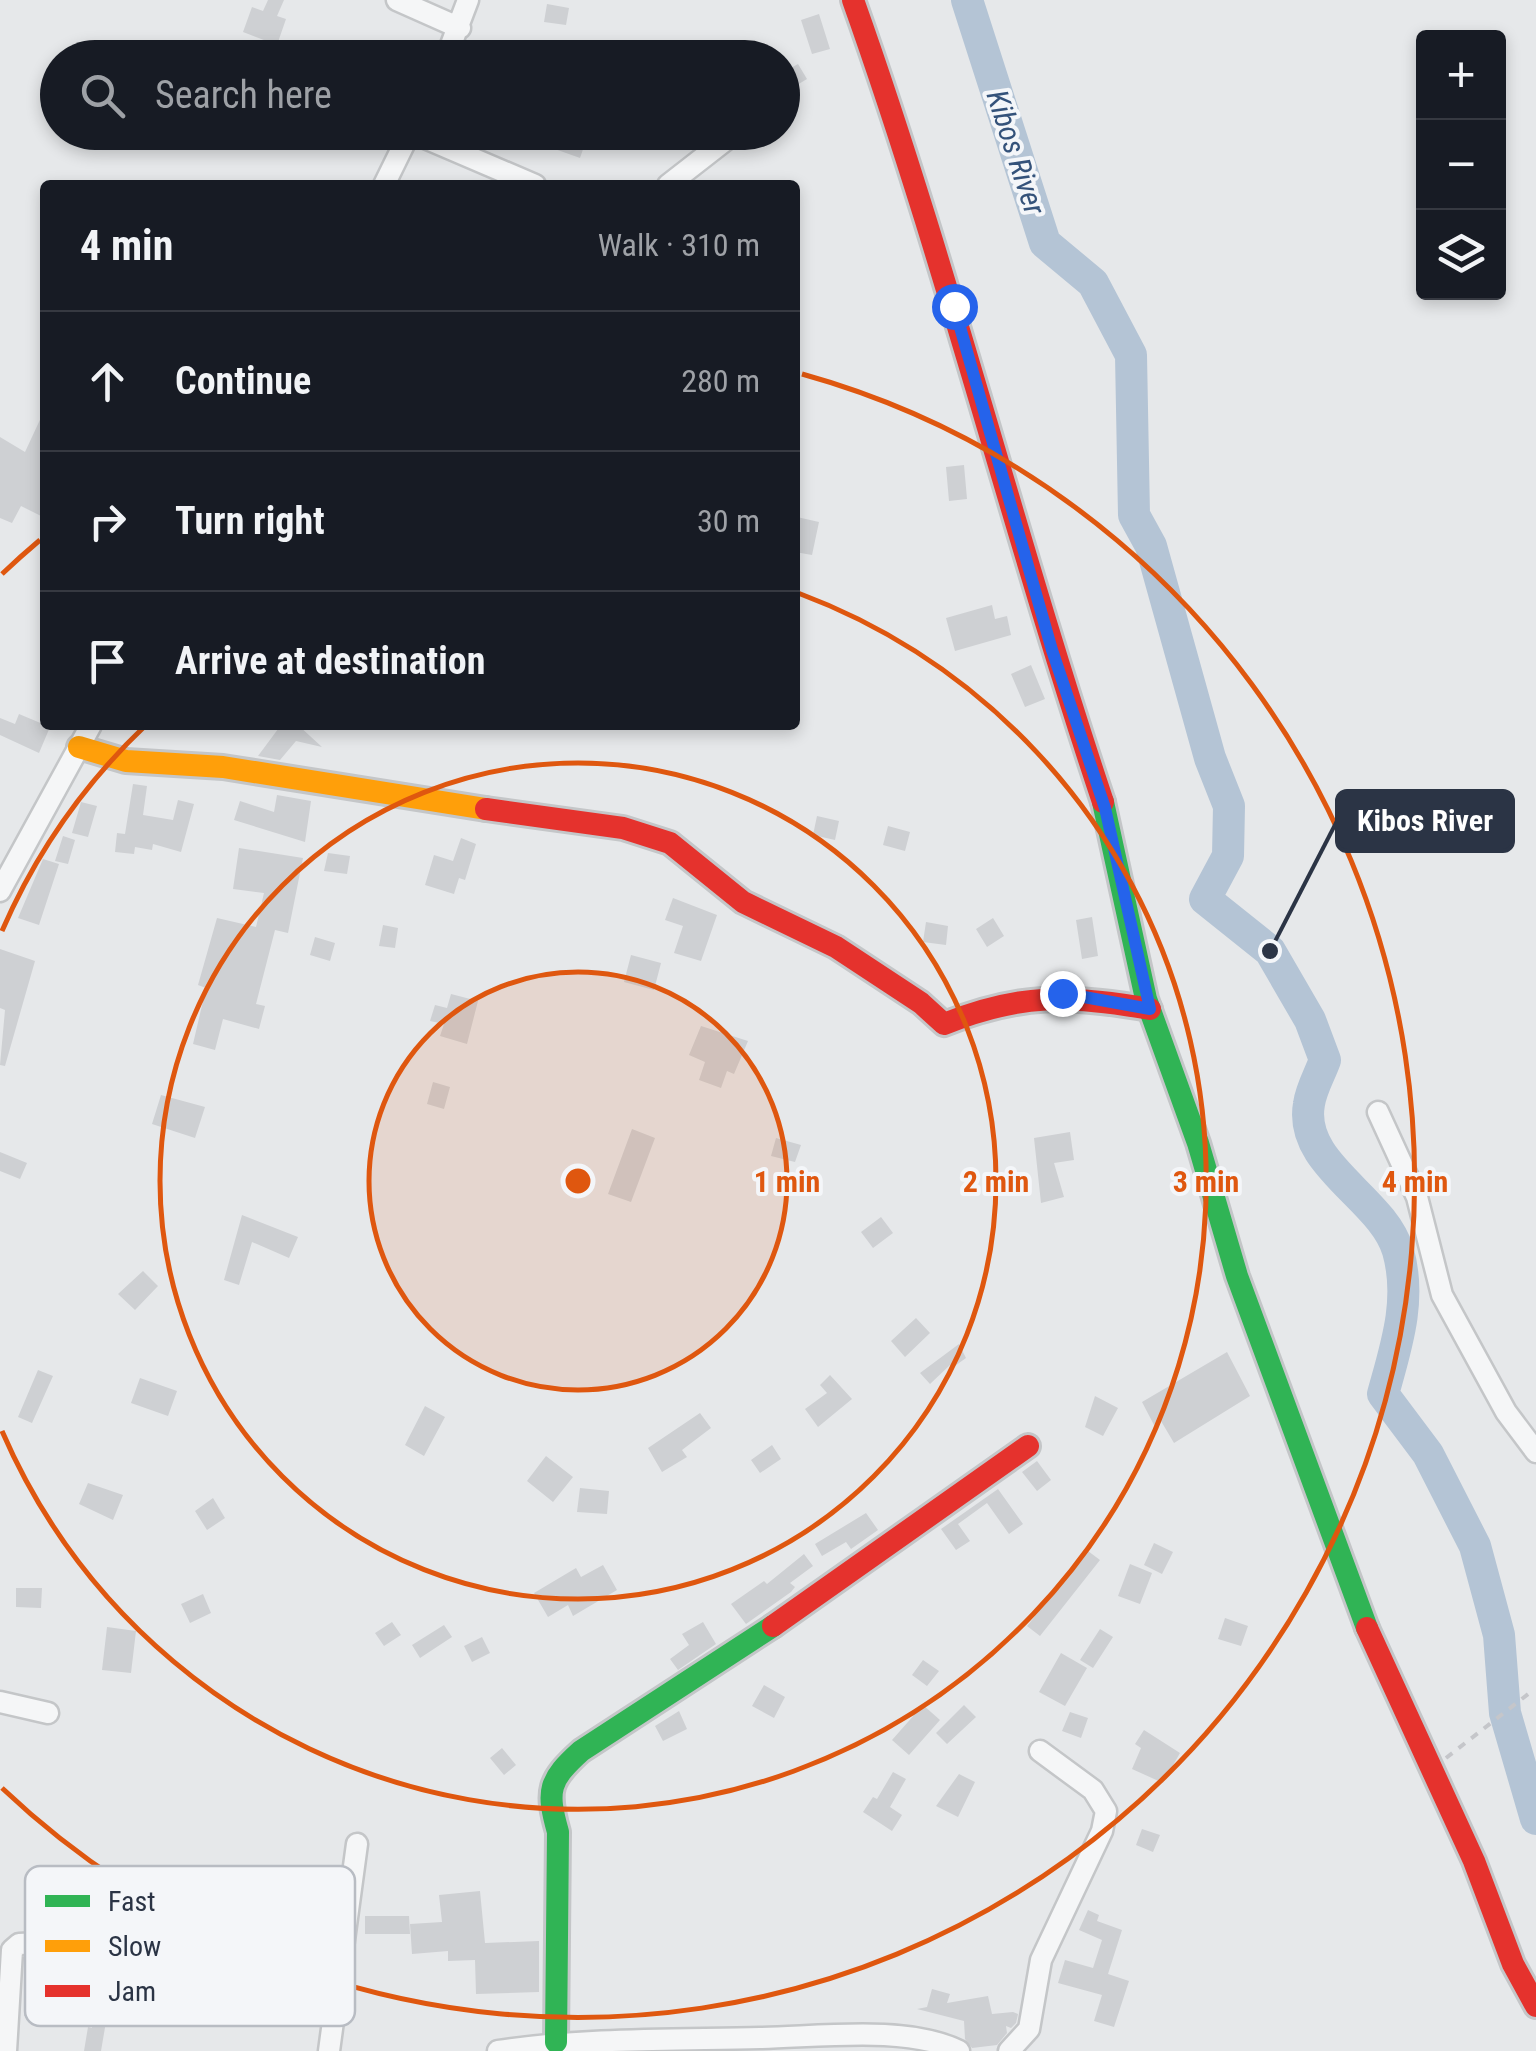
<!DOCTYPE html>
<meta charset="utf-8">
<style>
body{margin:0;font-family:"Roboto Condensed",sans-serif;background:#242831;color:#f1f3f6}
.controls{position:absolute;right:30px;top:30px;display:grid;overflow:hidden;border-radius:10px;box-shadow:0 5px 15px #0003}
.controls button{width:90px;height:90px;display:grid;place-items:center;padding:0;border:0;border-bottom:2px solid #363941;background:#171b24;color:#f1f3f6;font:50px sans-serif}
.stop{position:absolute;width:30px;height:30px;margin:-22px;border:8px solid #2563eb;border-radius:50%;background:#fff}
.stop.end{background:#2563eb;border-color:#fff;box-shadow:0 2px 10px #0008}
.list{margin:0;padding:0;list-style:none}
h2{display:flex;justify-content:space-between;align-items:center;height:130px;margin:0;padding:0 40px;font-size:42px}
h2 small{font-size:32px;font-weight:400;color:#9ea1a6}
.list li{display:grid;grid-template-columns:65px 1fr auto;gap:30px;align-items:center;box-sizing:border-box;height:140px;padding:0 40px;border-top:2px solid #363941}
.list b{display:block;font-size:38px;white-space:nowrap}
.list em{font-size:32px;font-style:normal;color:#9ea1a6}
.icon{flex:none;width:55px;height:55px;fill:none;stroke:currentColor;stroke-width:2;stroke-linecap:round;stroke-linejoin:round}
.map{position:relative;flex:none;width:1536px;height:2051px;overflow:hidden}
.search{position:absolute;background:#171b24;box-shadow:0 5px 15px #0003;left:40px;top:40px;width:760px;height:110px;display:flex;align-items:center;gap:25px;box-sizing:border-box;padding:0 35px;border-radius:55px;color:#9ea1a6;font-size:38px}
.panel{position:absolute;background:#171b24;box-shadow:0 5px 15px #0003;left:40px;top:180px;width:760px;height:550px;border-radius:10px}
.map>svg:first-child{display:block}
</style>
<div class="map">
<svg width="1536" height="2051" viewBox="0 0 1536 2051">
<rect width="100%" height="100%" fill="#e6e8ea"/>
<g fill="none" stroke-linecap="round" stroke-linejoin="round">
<path stroke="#b4c4d5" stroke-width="32" d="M967,0L1045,243L1093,283L1131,355L1134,515L1151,546L1210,758L1229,806L1228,856L1205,899L1270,951L1310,1020L1325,1060C1320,1074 1311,1089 1309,1104C1298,1165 1383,1198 1398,1251C1412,1300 1396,1347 1383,1394L1428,1454L1475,1546L1499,1635L1505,1713L1536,1819"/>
</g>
<path fill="#ced0d3" d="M268,0H284L277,16L286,19L277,45L243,32L252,7L263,11Z
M547,4L569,8L566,25L544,22Z
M819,14L830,49L812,54L801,20Z
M798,64L807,79L782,94V73Z
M557,132H589L580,158L552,148Z
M45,409V518L21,506L12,523L0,518V437L25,452Z
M964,465L967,499L949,501L946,467Z
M797,517L819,522L812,555L795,552Z
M992,605L995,619L1007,616L1011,635L955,651L946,618Z
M1031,665L1045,699L1025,707L1011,674Z
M19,714L50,727L39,753L0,735V718L15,724Z
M281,725H298L322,747L296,741L280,760L258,756Z
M133,784L147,786L143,815L173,820L178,800L194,804L181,852L153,844L152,850L135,847L134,854L115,852L117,833L125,834Z
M277,795L311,801L305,842L234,820L240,801L274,812Z
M81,802L97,806L88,837L72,833Z
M817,816L839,821L835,840L813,835Z
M888,826L910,832L905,851L883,845Z
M63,836L75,840L68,864L55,861Z
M461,838L476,844L465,880L459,878L454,894L425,885L434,855L453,861Z
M239,848L303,858L288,933L275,930L256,1004L265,1006L259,1029L223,1019L215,1050L193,1044L206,988L198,985L217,918L256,927L264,893L233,889Z
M328,853L350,856L347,874L324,871Z
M43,859L59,864L39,925L18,918Z
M673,898L717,915L701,961L674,953L683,926L665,920Z
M1092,917L1098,956L1082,959L1076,920Z
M993,918L1004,936L987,947L976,929Z
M926,922L948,926L946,945L923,942Z
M383,925L398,928L395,948L379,946Z
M315,937L335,943L330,961L310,955Z
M0,949L35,961L5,1066L0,1065L5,1010L0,1008Z
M631,955L661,963L654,990L624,982Z
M451,994L478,1001L467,1044L440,1036L444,1024L430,1021L435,1005L447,1008Z
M701,1026L748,1041L734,1074L727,1071L721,1088L699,1080L705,1062L689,1055Z
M433,1082L450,1087L444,1109L427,1104Z
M161,1095L205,1107L195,1138L152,1124Z
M632,1129L655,1138L631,1202L608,1194Z
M1070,1132L1074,1160L1054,1163L1064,1197L1041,1203L1034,1138Z
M776,1138L801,1145L795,1162L771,1156Z
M0,1152L27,1163L20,1179L0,1171Z
M242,1215L298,1237L289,1258L252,1242L239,1285L224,1280Z
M881,1217L893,1233L873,1248L861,1232Z
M143,1271L158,1286L135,1310L118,1294Z
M916,1318L930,1333L905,1357L891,1341Z
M959,1344L966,1358L952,1368L950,1365L930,1384L920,1373Z
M1227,1352L1250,1396L1174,1443L1161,1421L1154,1425L1142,1402Z
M38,1370L53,1376L32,1423L18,1417Z
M830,1375L852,1399L818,1427L805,1409L827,1393L820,1385Z
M140,1378L177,1391L168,1416L131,1403Z
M1095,1396L1118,1408L1103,1436L1085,1427Z
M425,1406L445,1417L424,1456L405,1445Z
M700,1413L711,1428L682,1450L687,1457L662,1472L648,1448Z
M772,1445L781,1459L760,1473L751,1460Z
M546,1456L573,1477L553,1502L527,1481Z
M1037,1461L1051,1480L1037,1491L1022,1472Z
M88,1483L123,1495L113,1520L79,1504Z
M580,1488L609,1491L607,1514L577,1512Z
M998,1489L1023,1524L1009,1534L987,1503L958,1524L970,1541L956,1550L941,1529Z
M213,1498L225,1518L207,1530L195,1511Z
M866,1513L878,1530L851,1549L846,1542L822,1556L815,1544Z
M1154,1543L1173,1552L1162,1574L1144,1565Z
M1088,1551L1100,1560L1040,1636L1027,1626Z
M804,1554L813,1566L790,1583L795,1587L791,1592L746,1624L731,1604L764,1581L767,1584Z
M1130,1564L1152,1573L1140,1604L1118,1596Z
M603,1565L617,1590L573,1616L568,1605L548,1617L534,1593L576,1568L581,1577Z
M16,1588H42L41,1608L16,1607Z
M203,1594L211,1613L190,1623L181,1604Z
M1225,1618L1248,1626L1241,1646L1218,1639Z
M392,1622L401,1635L384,1646L375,1633Z
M703,1622L716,1644L678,1670L670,1659L689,1645L682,1634Z
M444,1625L452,1637L420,1658L412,1645Z
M107,1627L136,1631L131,1673L102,1670Z
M1100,1629L1113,1637L1093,1668L1080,1660Z
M482,1637L490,1653L472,1662L464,1646Z
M1061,1653L1087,1668L1065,1706L1039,1692Z
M923,1660L939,1671L927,1686L912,1675Z
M764,1685L785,1697L774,1718L752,1706Z
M923,1705L940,1720L909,1755L892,1740Z
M964,1705L976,1717L947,1744L936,1733Z
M679,1711L687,1729L663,1741L655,1726Z
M1070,1712L1088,1718L1081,1738L1062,1731Z
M1144,1730L1180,1753L1163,1783L1132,1769L1141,1748L1135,1744Z
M502,1748L516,1765L504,1775L490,1758Z
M893,1772L906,1779L890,1807L902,1815L892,1831L863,1812L873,1797L877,1799Z
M959,1774L975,1782L958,1817L936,1806Z
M1142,1829L1160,1835L1153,1852L1136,1845Z
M480,1891L485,1943L539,1941V1992L476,1994L475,1960L448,1961V1951L412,1954L410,1924L442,1922L439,1895Z
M1088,1910L1099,1915L1097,1921L1122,1930L1108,1974L1129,1981L1114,2027L1094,2021L1102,1995L1058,1983L1065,1960L1093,1968L1102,1940L1079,1930Z
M365,1916H409L410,1934H365Z
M61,1959L93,1967L91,1975L170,1972V2006L108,2010L101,2051H84L88,2027L92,2028L93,2002L52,1992L53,2006L38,2007V2016H24L25,1990H33V1970L58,1968Z
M932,1989L950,1994L947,2003L988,1996L992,2014L1013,2012L1018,2014L1016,2023L1011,2028L1006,2026L1007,2033L997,2045L972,2048L965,2039L964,2021L917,2009L927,2007Z"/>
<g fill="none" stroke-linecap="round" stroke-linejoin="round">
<g stroke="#c4c6c8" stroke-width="25">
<path id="street" d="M397,0L460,28
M446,58L468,0
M411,132L535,185
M384,185L410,132
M668,185L736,132
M0,891L91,725
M1378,1112L1417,1197L1442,1295L1506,1412L1536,1452
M0,1702L48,1713
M6,2051L12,1950L19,1944L221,1934
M329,2051L357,1844
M498,2051C585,2038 673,2040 760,2038C819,2037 907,2025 959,2051
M1009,2051L1029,2029L1041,1960L1102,1831L1106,1811L1093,1790L1040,1751"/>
</g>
<g stroke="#c4c6c8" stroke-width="28">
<path id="fast" d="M1103,802L1146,999L1198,1143L1237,1276L1367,1628
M556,2042L558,1832C546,1790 549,1780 581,1751L773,1626"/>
</g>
<g stroke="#c4c6c8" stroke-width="28">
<path id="slow" d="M79,747L126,761L223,767L486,809"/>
</g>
<g stroke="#c4c6c8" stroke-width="28">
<path id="jam" d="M853,0C947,264 1014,536 1103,802
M486,809L623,828L670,843L743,902L836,947L921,1003L944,1024C1021,993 1069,995 1150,1009
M773,1626L1028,1446
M1367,1628L1474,1861L1513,1964L1536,2006"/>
</g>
<path stroke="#c5c6ca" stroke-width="4" stroke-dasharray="8 8" stroke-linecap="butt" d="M1446,1758L1532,1691"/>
<use href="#street" stroke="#f5f6f7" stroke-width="20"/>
<use href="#fast" stroke="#30b455" stroke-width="22"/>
<use href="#slow" stroke="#ff9f0a" stroke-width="22"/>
<use href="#jam" stroke="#e5322d" stroke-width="22"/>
</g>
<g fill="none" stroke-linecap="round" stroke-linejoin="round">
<path stroke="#2563eb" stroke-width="12" d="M954,306L1052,650L1105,808L1150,1009L1062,993"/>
</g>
<circle cx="578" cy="1181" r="209" fill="#df570f" fill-opacity=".12"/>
<g fill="none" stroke="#df570f" stroke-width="5">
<circle cx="578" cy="1181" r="209"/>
<circle cx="578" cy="1181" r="418"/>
<path d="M2 931A628 628 0 0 1 146 725M798 593A628 628 0 1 1 2 1431"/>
<path d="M2 574A837 837 0 0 1 40 540M802 374A837 837 0 1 1 2 1788"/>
</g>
<g text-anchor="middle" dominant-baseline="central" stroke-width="8" stroke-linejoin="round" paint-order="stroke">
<g font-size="30" font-style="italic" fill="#34527a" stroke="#f4f6f9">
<text transform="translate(1016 152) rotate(72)">Kibos River</text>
</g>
</g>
<rect x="25" y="1866" width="330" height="160" rx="15" fill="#f4f6f9" stroke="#b8bcc3" stroke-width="2.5"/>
<rect x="45" y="1895" width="45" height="12" fill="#30b455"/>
<rect x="45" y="1940" width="45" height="12" fill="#ff9f0a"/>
<rect x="45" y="1985" width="45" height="12" fill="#e5322d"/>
<g font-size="28" fill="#2b3445">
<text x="108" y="1911">Fast</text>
<text x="108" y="1956">Slow</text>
<text x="108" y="2001">Jam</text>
</g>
<circle cx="578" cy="1181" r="15" fill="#df570f" stroke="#f4f6f9" stroke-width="5"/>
<g font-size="30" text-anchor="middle" font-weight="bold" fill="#df570f" stroke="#f4f6f9" stroke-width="8" stroke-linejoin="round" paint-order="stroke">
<text x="787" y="1192">1 min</text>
<text x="996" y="1192">2 min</text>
<text x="1206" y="1192">3 min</text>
<text x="1415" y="1192">4 min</text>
</g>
<path fill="none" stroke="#2b3445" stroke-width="4" d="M1270 951L1337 821"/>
<circle fill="#2b3445" stroke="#f4f6f9" stroke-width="4" cx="1270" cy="951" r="10"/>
<rect fill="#2b3445" stroke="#2b3445" stroke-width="4" x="1337" y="791" width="176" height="60" rx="10"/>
<g font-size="30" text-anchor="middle" font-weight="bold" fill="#fff">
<text x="1425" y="831">Kibos River</text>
</g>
</svg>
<div class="controls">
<button>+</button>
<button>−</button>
<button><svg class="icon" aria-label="layers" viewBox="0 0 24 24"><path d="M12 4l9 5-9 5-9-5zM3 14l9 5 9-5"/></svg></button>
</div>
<div class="stop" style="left:954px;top:306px"></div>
<div class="stop end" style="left:1062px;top:993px"></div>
<div class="search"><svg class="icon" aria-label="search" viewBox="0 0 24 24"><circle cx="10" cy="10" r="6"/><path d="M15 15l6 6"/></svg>Search here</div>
<section class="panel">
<h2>4 min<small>Walk · 310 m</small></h2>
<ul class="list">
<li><svg class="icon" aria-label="ahead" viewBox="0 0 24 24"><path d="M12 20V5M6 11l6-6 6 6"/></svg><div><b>Continue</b></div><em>280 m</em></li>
<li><svg class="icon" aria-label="right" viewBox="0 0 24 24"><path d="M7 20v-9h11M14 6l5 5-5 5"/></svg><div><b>Turn right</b></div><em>30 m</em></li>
<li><svg class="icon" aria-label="arrive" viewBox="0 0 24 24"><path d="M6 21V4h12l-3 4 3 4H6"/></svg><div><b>Arrive at destination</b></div></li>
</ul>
</section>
</div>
